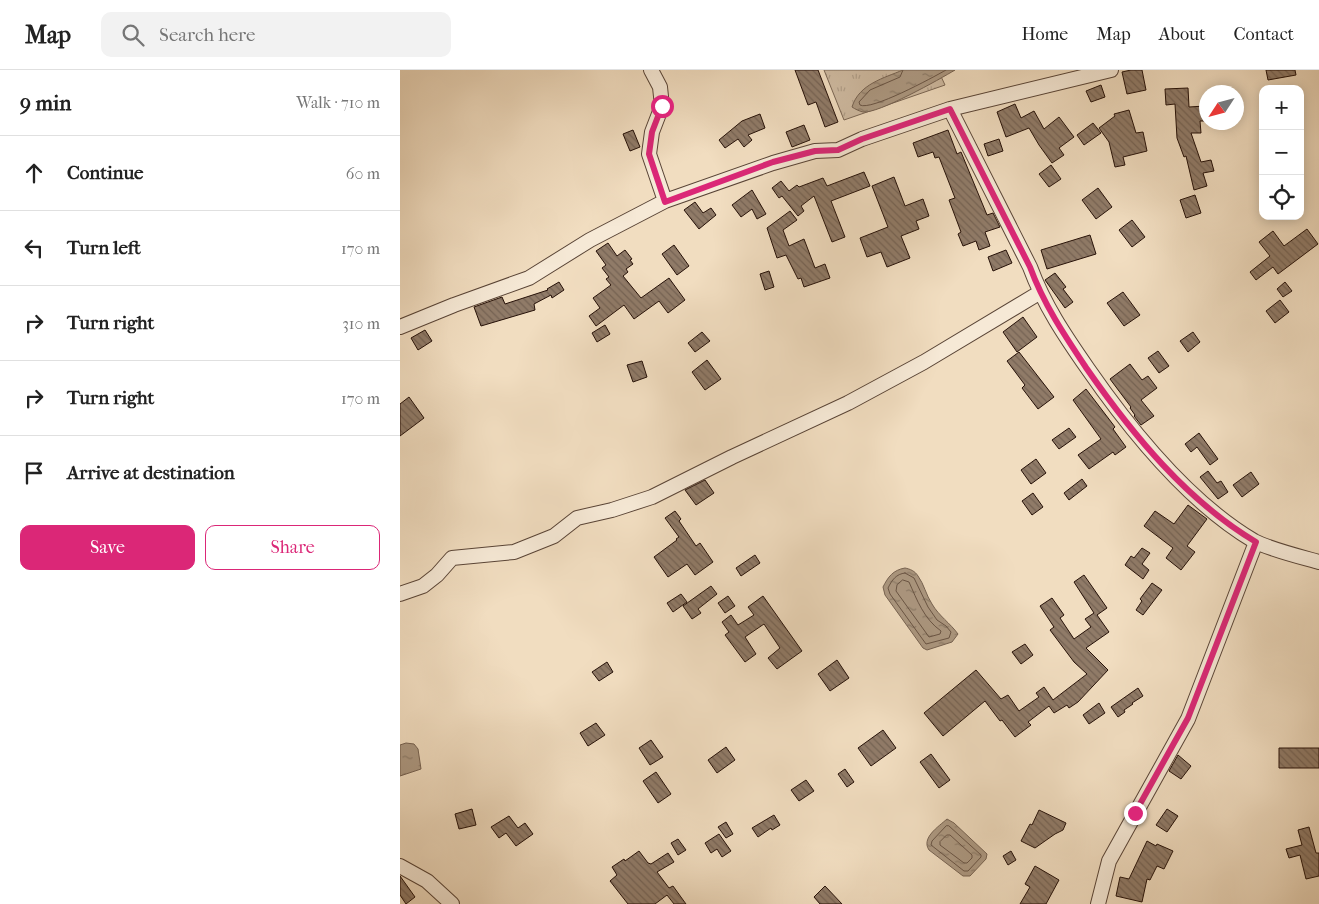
<!DOCTYPE html>
<meta charset="utf-8">
<style>
body{margin:0;font-family:"IM FELL French Canon",serif;background:#f2f2f2;color:#222}
.controls{position:absolute;right:15px;top:15px;display:grid;overflow:hidden;border-radius:10px;box-shadow:0 2px 12px #0003}
.controls button{width:45px;height:45px;display:grid;place-items:center;padding:0;border:0;border-bottom:1px solid #e0e0e0;background:#fff;color:#222;font:25px sans-serif}
.compass{position:absolute;left:799px;top:15px;width:45px;height:45px;border-radius:50%;background:#fff;box-shadow:0 2px 12px #0003;rotate:234deg}
.stop{position:absolute;width:15px;height:15px;margin:-11px;border:4px solid #db2777;border-radius:50%;background:#fff}
.stop.end{background:#db2777;border-color:#fff;box-shadow:0 1px 5px #0008}
.list{margin:0;padding:0;list-style:none}
h2{display:flex;justify-content:space-between;align-items:center;height:65px;margin:0;padding:0 20px;font-size:21px}
h2 small{font-size:16px;font-weight:400;color:#767676}
.list li{display:grid;grid-template-columns:32px 1fr auto;gap:15px;align-items:center;box-sizing:border-box;height:75px;padding:0 20px;border-top:1px solid #e0e0e0}
.list b{display:block;font-size:19px;white-space:nowrap}
.list em{font-size:16px;font-style:normal;color:#767676}
.actions{display:flex;gap:10px;padding:15px 20px}
.actions a{flex:1;padding:11px 0;border:1px solid #db2777;border-radius:10px;text-align:center;font-size:18px;color:#db2777}
.actions .main{background:#db2777;color:#fff}
.icon{flex:none;width:28px;height:28px;fill:none;stroke:currentColor;stroke-width:2;stroke-linecap:round;stroke-linejoin:round}
.map{position:relative;flex:none;width:919px;height:834px;overflow:hidden}
header{display:flex;align-items:center;gap:30px;box-sizing:border-box;height:70px;padding:0 25px;background:#fff;border-bottom:1px solid #e0e0e0}
header strong{font-size:24px}
nav{display:flex;gap:28px;margin-inline-start:auto;font-size:18px}
.search{width:350px;height:45px;background:#f2f2f2;display:flex;align-items:center;gap:12px;box-sizing:border-box;padding:0 18px;border-radius:10px;color:#767676;font-size:19px}
main{display:flex}
aside{flex:1;background:#fff}
.map>svg:first-child{display:block}
</style>
<header>
<strong>Map</strong>
<div class="search"><svg class="icon" aria-label="search" viewBox="0 0 24 24"><circle cx="10" cy="10" r="6"/><path d="M15 15l6 6"/></svg>Search here</div>
<nav><a>Home</a><a>Map</a><a>About</a><a>Contact</a></nav>
</header>
<main>
<aside>
<h2>9 min<small>Walk · 710 m</small></h2>
<ul class="list">
<li><svg class="icon" aria-label="ahead" viewBox="0 0 24 24"><path d="M12 20V5M6 11l6-6 6 6"/></svg><div><b>Continue</b></div><em>60 m</em></li>
<li><svg class="icon" aria-label="left" viewBox="0 0 24 24"><path d="M17 20v-9H6M10 6l-5 5 5 5"/></svg><div><b>Turn left</b></div><em>170 m</em></li>
<li><svg class="icon" aria-label="right" viewBox="0 0 24 24"><path d="M7 20v-9h11M14 6l5 5-5 5"/></svg><div><b>Turn right</b></div><em>310 m</em></li>
<li><svg class="icon" aria-label="right" viewBox="0 0 24 24"><path d="M7 20v-9h11M14 6l5 5-5 5"/></svg><div><b>Turn right</b></div><em>170 m</em></li>
<li><svg class="icon" aria-label="arrive" viewBox="0 0 24 24"><path d="M6 21V4h12l-3 4 3 4H6"/></svg><div><b>Arrive at destination</b></div></li>
</ul>
<div class="actions"><a class="main">Save</a><a>Share</a></div>
</aside>
<div class="map">
<svg width="919" height="834" viewBox="0 0 919 834">
<defs>
<pattern id="grass-tufts" width="24" height="20" patternUnits="userSpaceOnUse" patternTransform="scale(1.25)"><rect width="24" height="20" fill="#cebaa1"/><path d="M3 7l-1-3M5 7V3M7 7l1-3M15 17l-1-3M17 17v-4M19 17l1-3" fill="none" stroke="#b19f89"/></pattern>
<pattern id="water-ripples" width="26" height="14" patternUnits="userSpaceOnUse" patternTransform="scale(1.25)"><rect width="26" height="14" fill="#ac9881"/><path d="M2 4q2-2 4 0t4 0M15 11q2-2 4 0t4 0" fill="none" stroke="#8c7b68"/></pattern>
<pattern id="building-back-hatch" width="6" height="6" patternUnits="userSpaceOnUse" patternTransform="scale(1.25)"><rect width="6" height="6" fill="#907b68"/><path d="M-1 5l2 2M0 0l6 6M5-1l2 2" fill="none" stroke="#756354"/></pattern>
</defs>
<rect width="100%" height="100%" fill="#f1ddc0"/>
<filter id="stains"><feTurbulence type="fractalNoise" baseFrequency=".004" numOctaves="4"/><feColorMatrix values="0 0 0 0 .2 0 0 0 0 .09 0 0 0 0 .02 0 0 0 .5 -.17"/></filter>
<radialGradient id="worn" r=".72"><stop offset=".6" stop-color="#630" stop-opacity="0"/><stop offset="1" stop-color="#630" stop-opacity=".3"/></radialGradient>
<path fill="url(#grass-tufts)" stroke="#7a6654" d="M424,0H538L545,15L444,50Z"/>
<path fill="url(#water-ripples)" stroke="#766251" d="M503,0H555C540,9 478,44 463,42C459,41 455,39 452,37C459,14 484,8 503,0Z
M505,498C510,499 515,501 518,506C524,514 526,525 532,534C539,546 550,553 558,564L552,572L527,580L523,578L485,525L483,517C488,507 493,500 505,498Z
M6,673L14,674L18,679L21,699L0,706V675Z
M547,749L554,753L587,784L586,789L570,806H563L529,780C521,768 538,757 547,749Z"/>
<g fill="none" stroke-linecap="round" stroke-linejoin="round">
<path stroke="#695444" stroke-width="1" d="M503,0L500,7L470,20L459,32L460,35C471,41 532,8 546,0
M505,503L514,508L528,537L537,550L546,556L551,562L549,568L526,574L490,524L488,518C492,510 496,504 505,503Z
M503,510L509,512C517,530 524,549 541,561L540,564L529,567L496,521L497,515Z
M549,756L581,785V787L568,801H564L531,775L532,771L546,756Z
M547,765H550L572,785V788L567,793H564L540,775V772Z"/>
</g>
<path fill="url(#building-back-hatch)" stroke="#261108" d="M395,0H418L438,52L425,57L416,32L408,35Z
M731,0H742L746,20L727,24L722,2Z
M866,0H895L896,5L868,10Z
M701,15L705,27L691,32L686,21Z
M788,18L789,37L805,36L806,51H800L801,63H791L801,92L811,90L814,101L803,103L807,116L794,120L786,86L784,87L777,68L775,34L766,35L765,19Z
M615,34L621,48L634,41L644,59L659,47L674,67L659,78L664,85L652,93L639,75L629,58L606,67L597,42Z
M729,40L736,63L743,62L747,81L723,87L725,95L715,97L709,72L699,58L715,46L714,44Z
M360,44L365,58L348,65L352,70L344,77L338,69L325,78L319,70L342,51Z
M693,53L701,63L684,75L677,65Z
M404,55L410,70L392,77L386,62Z
M233,60L240,77L230,81L223,64Z
M548,60L557,84L561,82L587,145L593,143L600,157L585,162L590,176L579,180L576,171L563,176L558,164L561,162L549,130L555,128L539,87L535,88L533,82L518,87L513,73Z
M599,69L603,81L588,86L584,74Z
M651,95L661,109L649,117L639,104Z
M464,102L470,116L431,131L445,167L432,172L414,126L401,136L404,141L398,146L382,126L379,128L372,118L381,111L389,121L397,115L399,117L423,108L427,116Z
M494,107L505,136L523,129L529,146L516,151L519,159L501,166L510,188L487,197L481,182L467,187L460,168L488,157L472,116Z
M698,118L712,137L696,149L682,130Z
M352,120L366,144L357,149L352,139L341,147L332,135Z
M795,125L801,143L786,148L780,130Z
M295,132L303,143L311,138L316,145L299,159L284,140Z
M390,141L397,150L383,160L389,176L404,169L415,198L425,194L430,208L404,217L401,208L398,209L386,185L377,188L367,158Z
M732,150L745,167L732,177L719,160Z
M907,159L918,174L878,204L873,197L856,210L850,202L870,186L859,172L873,161L884,176Z
M690,165L696,184L647,199L641,180Z
M208,173L217,186L225,180L232,189L230,190L233,194L226,199L228,202L223,206L241,228L269,208L285,230L268,243L259,231L234,249L224,235L196,256L189,246L200,238L193,228L211,215L206,209L209,207L202,198L206,195L196,181Z
M274,175L289,196L277,205L262,184Z
M606,180L612,193L593,201L588,187Z
M369,201L374,217L365,220L360,204Z
M655,203L666,217L663,219L673,232L665,238L645,210Z
M159,212L164,220L152,228L151,225L134,234L135,240L81,256L74,237L102,227L105,234L148,220L147,219Z
M885,212L892,221L883,227L877,219Z
M723,222L740,245L724,256L707,233Z
M880,230L889,242L875,253L866,241Z
M623,247L637,267L617,282L603,262Z
M205,255L210,264L197,272L192,263Z
M25,260L32,271L18,280L11,268Z
M302,262L310,271L295,282L288,273Z
M793,262L800,272L788,282L780,271Z
M758,281L769,296L759,303L748,288Z
M619,282L654,327L638,339L622,318L625,315L607,291Z
M307,290L321,309L305,320L292,302Z
M242,291L247,307L233,312L227,295Z
M730,294L742,310L748,306L757,318L741,330L754,346L741,355L734,346L735,345L730,338L731,337L710,309Z
M686,319L715,357L713,359L726,377L715,385L713,382L689,399L678,385L701,369L673,330Z
M9,327L24,348L0,366V334Z
M669,358L676,367L659,379L652,370Z
M799,363L818,389L810,395L797,377L791,382L785,374Z
M636,389L646,403L631,414L621,400Z
M808,401L817,413L821,411L828,422L818,429L800,407Z
M851,402L859,414L842,427L833,415Z
M682,409L687,416L669,430L664,423Z
M305,410L314,423L296,435L285,420Z
M633,423L643,437L632,445L622,431Z
M788,435L807,449L787,476L795,482L781,500L766,488L773,478L744,456L755,441L774,454Z
M275,441L281,449L279,451L296,476L300,473L313,492L295,505L287,494L268,507L254,487L277,470L276,469L279,467L265,448Z
M742,478L750,483L742,494L749,500L743,509L725,495L731,486L734,488Z
M355,485L360,493L341,506L336,498Z
M684,505L707,538L697,545L709,562L686,578L708,600L678,632L669,638L667,635L654,643L649,636L628,652L631,655L615,667L602,650L600,651L585,631L543,666L524,643L576,600L601,629L608,625L619,641L639,627L636,623L644,617L653,630L687,604L674,592L650,560L654,557L640,536L652,528L664,545L660,548L674,569L691,557L685,549L694,543L674,512Z
M752,513L762,520L743,545L736,540L742,531L740,529Z
M311,516L317,524L298,539L301,543L292,549L283,536Z
M281,524L287,532L273,542L267,533Z
M328,526L335,536L325,543L318,533Z
M363,526L402,581L377,599L368,588L380,578L364,554L345,567L356,584L345,592L325,565L329,562L322,552L331,545L338,555L354,545L348,537Z
M625,574L633,585L621,594L612,582Z
M437,590L449,608L430,621L418,604Z
M207,592L213,602L199,611L192,602Z
M738,618L743,626L732,633L733,634L724,640L725,642L718,647L711,637Z
M699,633L705,643L689,654L683,645Z
M196,653L205,665L188,676L180,663Z
M483,660L496,678L471,696L458,678Z
M251,670L263,687L250,695L239,678Z
M326,677L335,690L317,703L308,690Z
M879,678H919V698H879Z
M531,684L550,710L539,718L520,692Z
M778,685L791,696L781,709L769,701Z
M445,699L454,712L447,717L438,704Z
M256,702L271,724L258,733L243,711Z
M406,710L414,721L399,731L391,720Z
M72,739L76,755L59,759L55,744Z
M767,739L778,746L767,762L756,755Z
M639,740L666,753L663,760L655,764L635,778L621,771L630,754L632,755Z
M374,745L380,755L372,760L371,758L358,767L352,758Z
M109,746L118,758L125,753L133,764L116,776L106,763L99,768L91,757Z
M326,752L333,764L326,768L318,757Z
M909,757L916,783H919V806L906,809L900,785L889,788L886,779L902,775L898,760Z
M319,764L331,781L322,787L317,779L311,783L305,773Z
M278,769L286,780L278,785L271,773Z
M747,771L756,776L757,774L773,781L764,799L757,796L750,810L747,809L742,832L716,826L720,807L729,809Z
M239,781L248,793L251,794L268,783L274,792L257,802L269,818L273,816L286,834H274L267,825L255,834H228L210,811L217,805L212,797L224,789L225,791Z
M611,781L616,790L608,795L603,786Z
M635,796L659,810L646,834H620L630,817L625,814Z
M0,806L15,827L6,834L0,825Z
M425,816L442,834H420L414,827Z"/>
<g fill="none" stroke-linecap="round" stroke-linejoin="round">
<g stroke="#594436" stroke-width="16">
<path id="minor" d="M251,0L260,17L262,36L252,62L249,84L265,131
M550,39L630,197C644,235 665,266 688,299C731,361 788,432 854,471C869,479 901,487 919,492
M0,257L54,235L129,208L190,170L265,131L373,93L415,81L438,80L462,69L550,39L711,0
M0,524L23,516L37,505L52,488L114,482L154,466L177,448L212,440L252,427L332,387L448,333L524,292L639,223
M0,796L27,811L52,834
M698,834L709,791L788,649L856,472"/>
</g>
<use href="#minor" stroke="#f6e9d6" stroke-width="14"/>
</g>
<g fill="none" stroke-linecap="round" stroke-linejoin="round">
<path stroke="#db2777" stroke-width="6" d="M262,36L252,62L249,84L265,132L373,92L415,81L438,80L462,69L550,39L630,197C644,235 665,266 687,299C733,365 787,431 856,472L788,648L735,743"/>
</g>
<rect width="100%" height="100%" filter="url(#stains)"/>
<rect width="100%" height="100%" fill="url(#worn)"/>
</svg>
<div class="controls">
<button>+</button>
<button>−</button>
<button><svg class="icon" aria-label="locate" viewBox="0 0 24 24"><circle cx="12" cy="12" r="6"/><path d="M12 2v4M12 18v4M2 12h4M18 12h4"/></svg></button>
</div>
<svg class="compass" viewBox="-18 -18 36 36"><path d="M0-13l5 13h-10z" fill="#e53935"/><path d="M0 13l5-13h-10z" fill="#767676"/></svg>
<div class="stop" style="left:262px;top:36px"></div>
<div class="stop end" style="left:735px;top:743px"></div>
</div>
</main>
